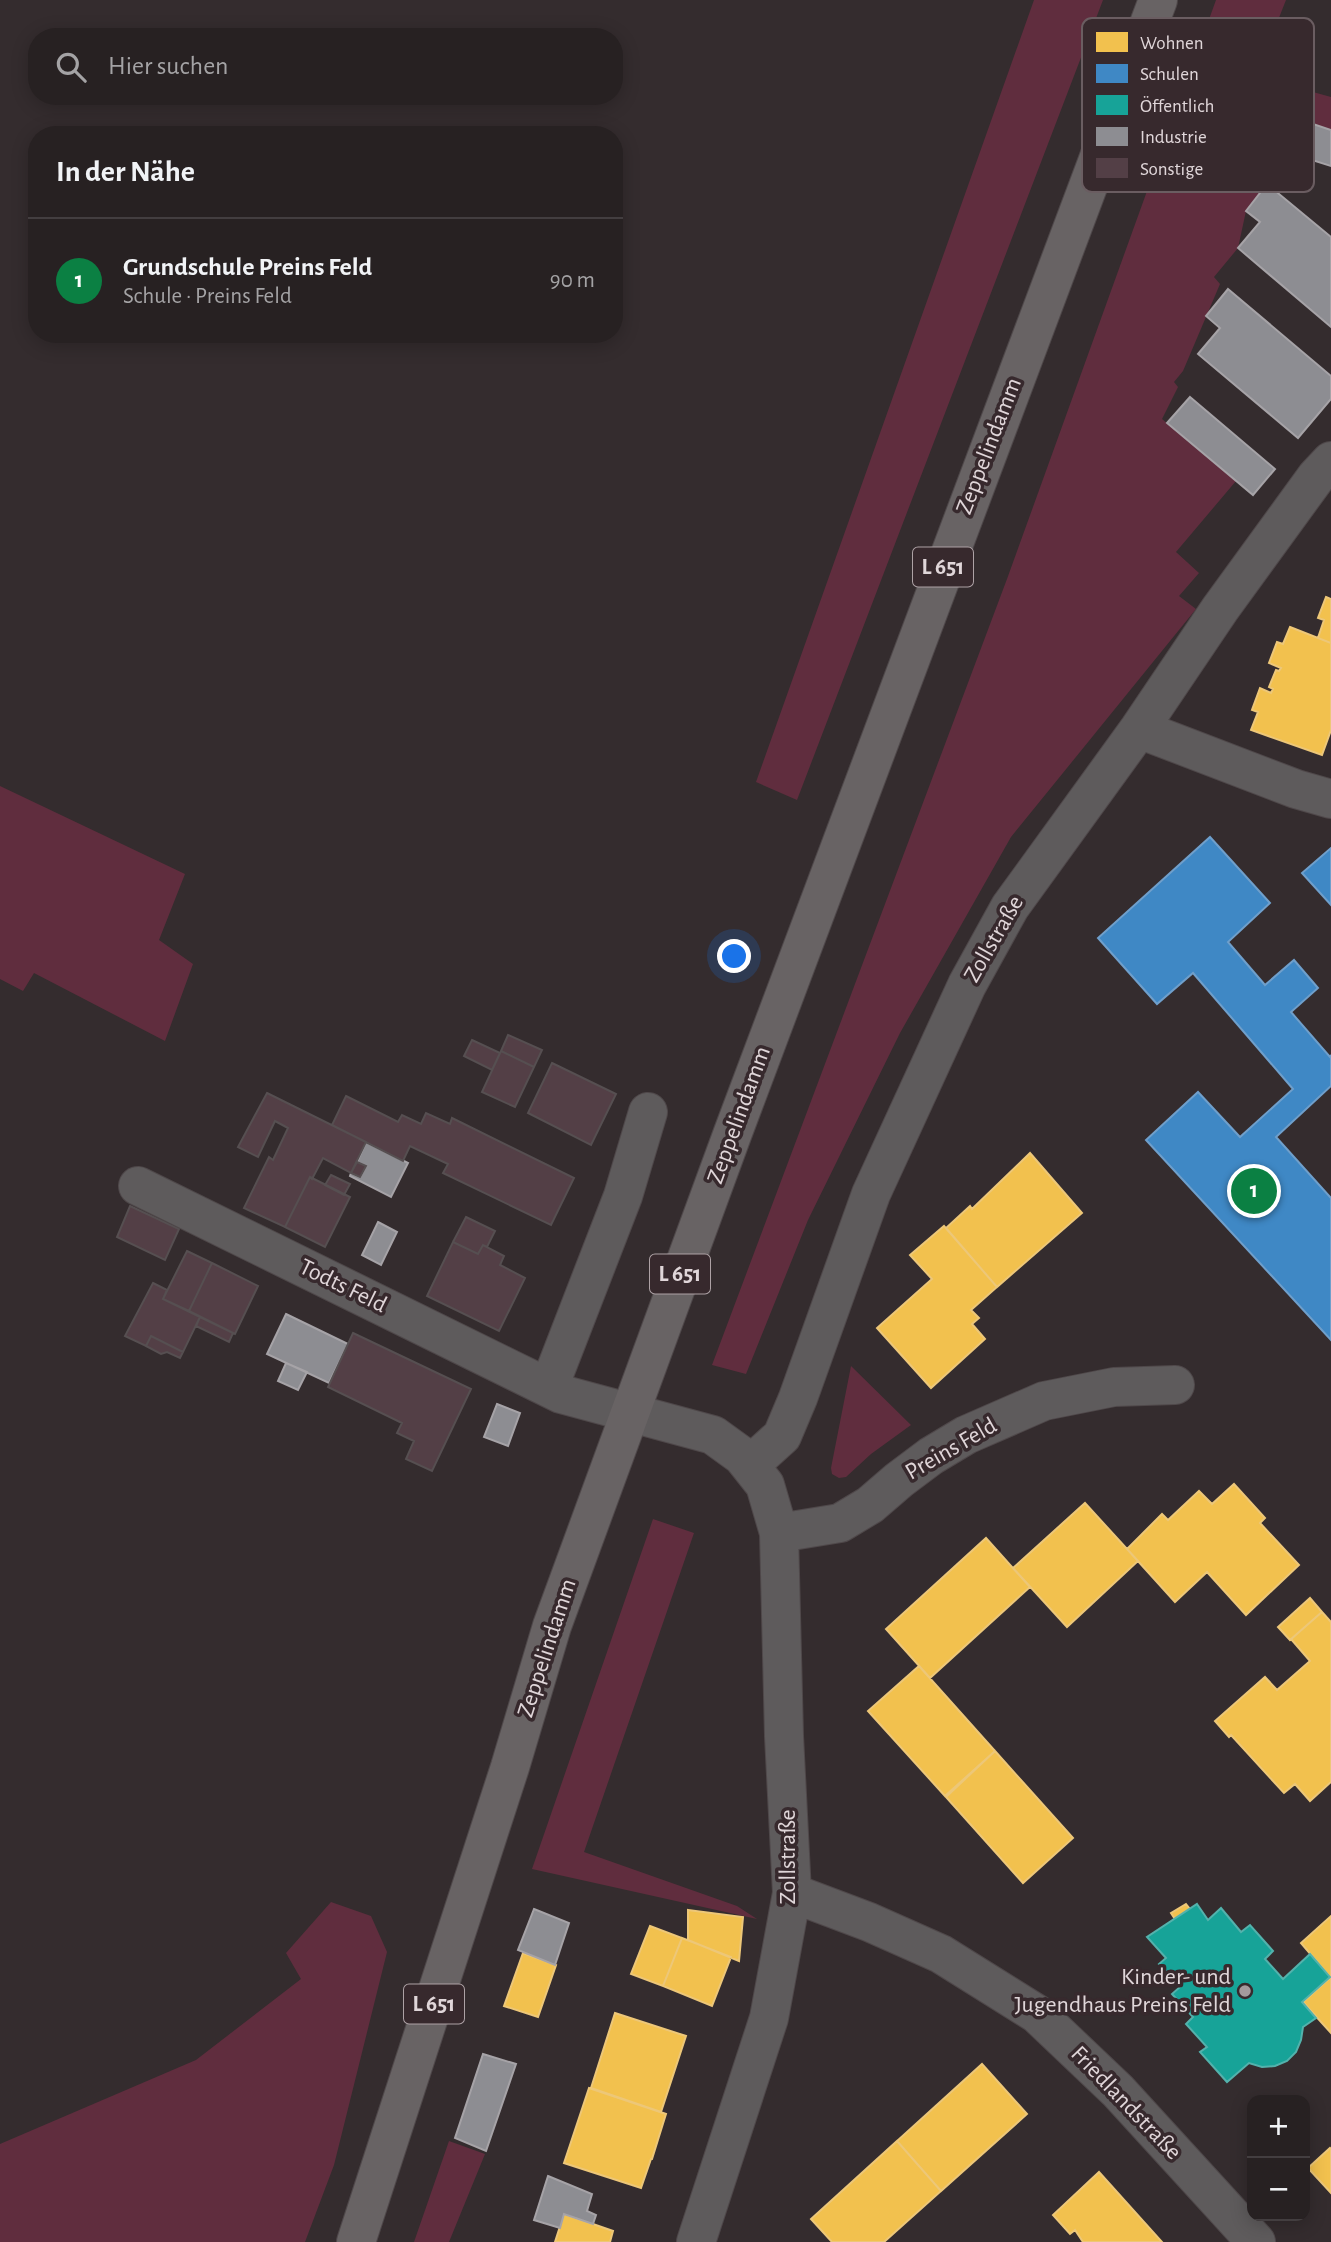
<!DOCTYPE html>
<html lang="de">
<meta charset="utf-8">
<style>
body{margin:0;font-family:"Alegreya Sans",sans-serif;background:#2f292a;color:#f1f3f6}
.controls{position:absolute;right:21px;bottom:21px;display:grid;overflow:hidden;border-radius:14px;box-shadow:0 4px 18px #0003}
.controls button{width:63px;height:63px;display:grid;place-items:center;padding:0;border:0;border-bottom:2px solid #433e40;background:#272122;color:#f1f3f6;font:35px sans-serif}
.you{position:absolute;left:735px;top:957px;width:24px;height:24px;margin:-18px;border:5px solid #fff;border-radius:50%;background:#1a73e8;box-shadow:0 0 0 10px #1a73e833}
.badge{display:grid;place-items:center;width:46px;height:46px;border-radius:50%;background:#0b8043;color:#fff;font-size:23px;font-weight:700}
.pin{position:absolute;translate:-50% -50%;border:4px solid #fff;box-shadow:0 2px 7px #0006}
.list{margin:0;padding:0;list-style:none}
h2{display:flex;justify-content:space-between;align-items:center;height:91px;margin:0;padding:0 28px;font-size:30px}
h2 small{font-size:23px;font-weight:400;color:#a4a3a5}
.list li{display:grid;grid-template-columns:46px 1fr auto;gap:21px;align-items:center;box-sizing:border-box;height:126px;padding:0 28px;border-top:2px solid #433e40}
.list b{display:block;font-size:26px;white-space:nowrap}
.list p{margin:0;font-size:23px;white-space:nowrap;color:#a4a3a5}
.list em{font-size:23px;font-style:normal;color:#a4a3a5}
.icon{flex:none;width:38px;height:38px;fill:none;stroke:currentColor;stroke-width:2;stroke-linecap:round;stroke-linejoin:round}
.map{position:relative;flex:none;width:1331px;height:2242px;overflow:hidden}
.search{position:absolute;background:#272122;box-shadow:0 4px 18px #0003;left:28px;top:28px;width:595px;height:77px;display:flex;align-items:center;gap:18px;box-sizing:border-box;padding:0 24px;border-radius:28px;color:#a4a3a5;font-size:26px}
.panel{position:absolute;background:#272122;box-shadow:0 4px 18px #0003;left:28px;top:126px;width:595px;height:217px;border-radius:28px}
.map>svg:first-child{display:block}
</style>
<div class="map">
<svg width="1331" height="2242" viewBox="0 0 1331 2242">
<rect width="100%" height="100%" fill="#342c2e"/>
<path fill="#602d3e" d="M1034,0H1103L797,800L756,782Z
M1216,0H1286L1256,76L1331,97V130L1297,120L1267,184L1246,211L1238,248L1214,277L1220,284L1183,371L1174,382L1178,387L1162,419L1236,481L1176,552L1199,573L1179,596L1196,609L1011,837L900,1033L808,1220L746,1374L712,1365L1007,579Z
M0,786L185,874L159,940L193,964L165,1041L34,973L23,991L0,979Z
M851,1366L911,1425L871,1454L846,1477L839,1478L832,1474L831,1468Z
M653,1519L694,1533L584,1852L737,1906L757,1919L532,1869Z
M331,1902L371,1916L387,1952L334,2165L305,2242H0V2144L196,2060L301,1979L286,1953Z
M449,2141L485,2154L449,2242H414Z"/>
<path fill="#f2c14e" stroke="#edc778" stroke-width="2" d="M1326,597L1331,599V643L1318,638L1324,620L1318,618Z
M1290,627L1331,643V730L1322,755L1251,730L1258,712L1252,710L1260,688L1271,693L1273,689L1269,687L1276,670L1279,671L1281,668L1269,663L1277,642L1283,644Z
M1030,1153L1082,1213L997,1287L946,1228L970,1206L972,1209Z
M944,1226L997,1287L971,1310L979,1318L972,1324L985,1339L931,1388L877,1328L932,1279L910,1255Z
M1234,1484L1265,1518L1260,1523L1299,1565L1246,1615L1207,1572L1175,1602L1127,1549L1162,1514L1168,1520L1199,1491L1212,1504Z
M1085,1503L1138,1561L1067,1627L1013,1568Z
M986,1538L1030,1587L930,1678L886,1629Z
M1310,1598L1322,1612L1290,1640L1278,1627Z
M1322,1612L1331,1622V1782L1310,1801L1295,1784L1284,1793L1231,1735L1229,1737L1215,1721L1265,1677L1277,1690L1310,1661L1291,1639Z
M919,1666L995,1751L945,1796L868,1711Z
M995,1751L1073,1838L1023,1883L946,1797Z
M1186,1904L1190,1909L1175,1919L1171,1913Z
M688,1910L743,1917L739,1961L688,1940Z
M1331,1916V1977H1330L1301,1943Z
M650,1926L682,1938L663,1986L631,1974Z
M682,1938L731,1957L712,2006L663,1986Z
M523,1953L556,1965L538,2017L504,2006Z
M1331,1977V2033L1303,2002Z
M615,2013L686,2036L661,2112L591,2088Z
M982,2064L1027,2114L941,2191L897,2141Z
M589,2088L666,2114L652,2159H651L641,2188L564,2163Z
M897,2141L941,2191L884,2242H832L811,2219Z
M1330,2148L1331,2149V2193L1308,2168Z
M1099,2172L1162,2242H1083L1075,2230L1070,2234L1053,2215Z
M564,2214L613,2231L610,2242H555Z"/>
<path fill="#3f88c5" stroke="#6f9fcb" stroke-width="2" d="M1210,837L1270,903L1228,942L1265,985L1294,960L1318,988L1291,1012L1330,1057L1331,1055V1086L1276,1137L1331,1198V1340L1146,1140L1198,1092L1240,1137L1293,1089L1193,973L1157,1004L1098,938Z
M1331,848V905L1302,873Z"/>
<path fill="#17a398" stroke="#53b2ac" stroke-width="2" d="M1197,1904L1208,1920L1221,1908L1241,1932L1250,1925L1273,1951L1265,1959L1283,1979L1310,1954L1330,1977L1302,2002L1316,2018L1303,2027L1301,2040L1296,2052L1287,2061L1275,2066L1262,2067L1249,2063L1227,2082L1200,2052L1207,2047L1186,2024L1193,2017L1172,1994L1180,1987L1159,1964L1166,1958L1147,1937Z"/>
<path fill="#8d8d92" stroke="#a6a3a7" stroke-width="2" d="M1298,119L1331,130V166L1287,152Z
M1267,184L1331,237V327L1238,248L1260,222L1246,211Z
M1228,289L1331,376V399L1298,438L1198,354L1220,328L1206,316Z
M1190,397L1275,469L1253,495L1167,423Z
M366,1142L408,1163L391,1197L350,1176L351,1173L360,1177L366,1166L357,1162Z
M378,1222L397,1232L381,1265L362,1255Z
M286,1314L348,1344L329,1383L267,1354Z
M286,1363L307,1372L298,1390L278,1381Z
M497,1404L520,1413L508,1446L484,1437Z
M534,1909L569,1923L555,1965L518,1950Z
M483,2054L516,2064L486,2151L455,2138Z
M548,2176L592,2194L587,2211L596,2215L593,2224L564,2214L560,2228L534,2220Z"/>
<path fill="#533f46" stroke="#564f51" stroke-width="2" d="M508,1035L542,1050L534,1067L501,1051Z
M472,1040L500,1053L492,1070L464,1056Z
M501,1051L534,1067L515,1107L482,1092Z
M552,1063L616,1094L591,1145L528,1113Z
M267,1093L366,1142L351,1173L323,1158L312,1179L310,1177L285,1227L244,1208L269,1157L273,1160L288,1128L275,1121L258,1157L238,1147Z
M346,1096L398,1122L402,1115L421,1124L426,1113L450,1124L452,1118L574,1178L551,1225L443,1173L448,1164L410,1146L403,1161L332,1125Z
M357,1162L366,1166L360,1177L351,1173Z
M331,1175L350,1184L344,1195L325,1185Z
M310,1177L350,1197L325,1247L285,1227Z
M130,1206L179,1229L165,1260L117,1237Z
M466,1217L495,1231L487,1247L483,1245L478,1254L453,1242Z
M453,1242L478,1254L483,1245L504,1256L500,1265L525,1278L499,1331L427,1296Z
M187,1251L212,1263L189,1311L163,1299Z
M212,1263L258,1286L235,1334L189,1311Z
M153,1283L167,1290L163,1299L200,1317L183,1352L151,1336L146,1346L125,1336Z
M200,1317L233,1333L229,1342L196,1326Z
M353,1333L471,1389L432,1471L406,1459L414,1441L397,1433L402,1423L328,1387Z
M151,1336L183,1352L180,1358L167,1352L161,1354L146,1346Z"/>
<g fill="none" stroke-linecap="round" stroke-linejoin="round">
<g stroke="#4f484a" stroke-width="40">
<path id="minor" d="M1139,729L1296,789L1331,799
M138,1186L561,1394L713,1435L742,1456L765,1485L779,1533L784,1736L792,1893L769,2018L696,2242
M549,1387L623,1196L648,1112
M750,1465L782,1436L798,1398L871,1194L967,985L1010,907L1139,729L1220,609L1316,477L1331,461
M779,1533L840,1523L870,1505L899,1480L931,1456L966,1435L1044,1401L1114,1387L1175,1385
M792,1893L869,1922L941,1954L1037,2014L1118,2091L1256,2242"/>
</g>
<g stroke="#4f484a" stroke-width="40">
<path id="major" d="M356,2242L510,1767L552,1626L732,1135L1158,0"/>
</g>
<use href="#minor" stroke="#5e5b5c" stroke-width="38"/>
<use href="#major" stroke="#686364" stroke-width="38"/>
</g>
<circle fill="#a49a9d" stroke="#37292d" stroke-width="2.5" cx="1245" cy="1991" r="7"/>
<g text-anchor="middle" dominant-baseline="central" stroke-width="7" stroke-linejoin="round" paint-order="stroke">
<g fill="#37292d" stroke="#ada2a5" stroke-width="2">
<rect x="913" y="547.5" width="60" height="39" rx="5"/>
<rect x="650" y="1254.5" width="60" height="39" rx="5"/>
<rect x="404" y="1984.5" width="60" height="39" rx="5"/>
</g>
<g font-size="23" font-weight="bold" fill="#e0d6d9">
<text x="943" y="567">L 651</text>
<text x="680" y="1274">L 651</text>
<text x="434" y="2004">L 651</text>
</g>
<g font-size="24" fill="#e0d6d9" stroke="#37292d">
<text transform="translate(989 446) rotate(-69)">Zeppelindamm</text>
<text transform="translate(994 939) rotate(-60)">Zollstraße</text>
<text transform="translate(739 1115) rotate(-70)">Zeppelindamm</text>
<text transform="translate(343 1286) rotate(26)">Todts Feld</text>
<text transform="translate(951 1449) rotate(-30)">Preins Feld</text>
<text transform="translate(547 1648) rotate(-72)">Zeppelindamm</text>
<text transform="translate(788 1857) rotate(-90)">Zollstraße</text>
<text transform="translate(1126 2103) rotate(46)">Friedlandstraße</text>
</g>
<g font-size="24" fill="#e0d6d9" stroke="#37292d" text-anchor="end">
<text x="1231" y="1977">Kinder- und<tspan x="1231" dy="28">Jugendhaus Preins Feld</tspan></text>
</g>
</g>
<rect x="1082" y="18" width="232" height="174" rx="10" fill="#37292d" stroke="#6a5d61" stroke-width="2"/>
<rect x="1096" y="32" width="32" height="20" fill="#f2c14e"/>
<rect x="1096" y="64" width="32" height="19" fill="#3f88c5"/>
<rect x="1096" y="95" width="32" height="20" fill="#17a398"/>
<rect x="1096" y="127" width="32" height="19" fill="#8d8d92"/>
<rect x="1096" y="158" width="32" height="20" fill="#533f46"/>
<g font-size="19" fill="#e0d6d9">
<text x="1140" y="49">Wohnen</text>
<text x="1140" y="80">Schulen</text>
<text x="1140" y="112">Öffentlich</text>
<text x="1140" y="143">Industrie</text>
<text x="1140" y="175">Sonstige</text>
</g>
</svg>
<div class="controls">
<button>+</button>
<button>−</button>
</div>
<div class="you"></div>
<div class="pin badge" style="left:1254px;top:1191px">1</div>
<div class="search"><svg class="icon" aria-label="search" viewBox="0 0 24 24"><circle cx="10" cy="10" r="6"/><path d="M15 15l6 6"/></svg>Hier suchen</div>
<section class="panel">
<h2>In der Nähe<small></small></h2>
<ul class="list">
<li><span class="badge">1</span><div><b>Grundschule Preins Feld</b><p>Schule · Preins Feld</p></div><em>90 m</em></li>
</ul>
</section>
</div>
